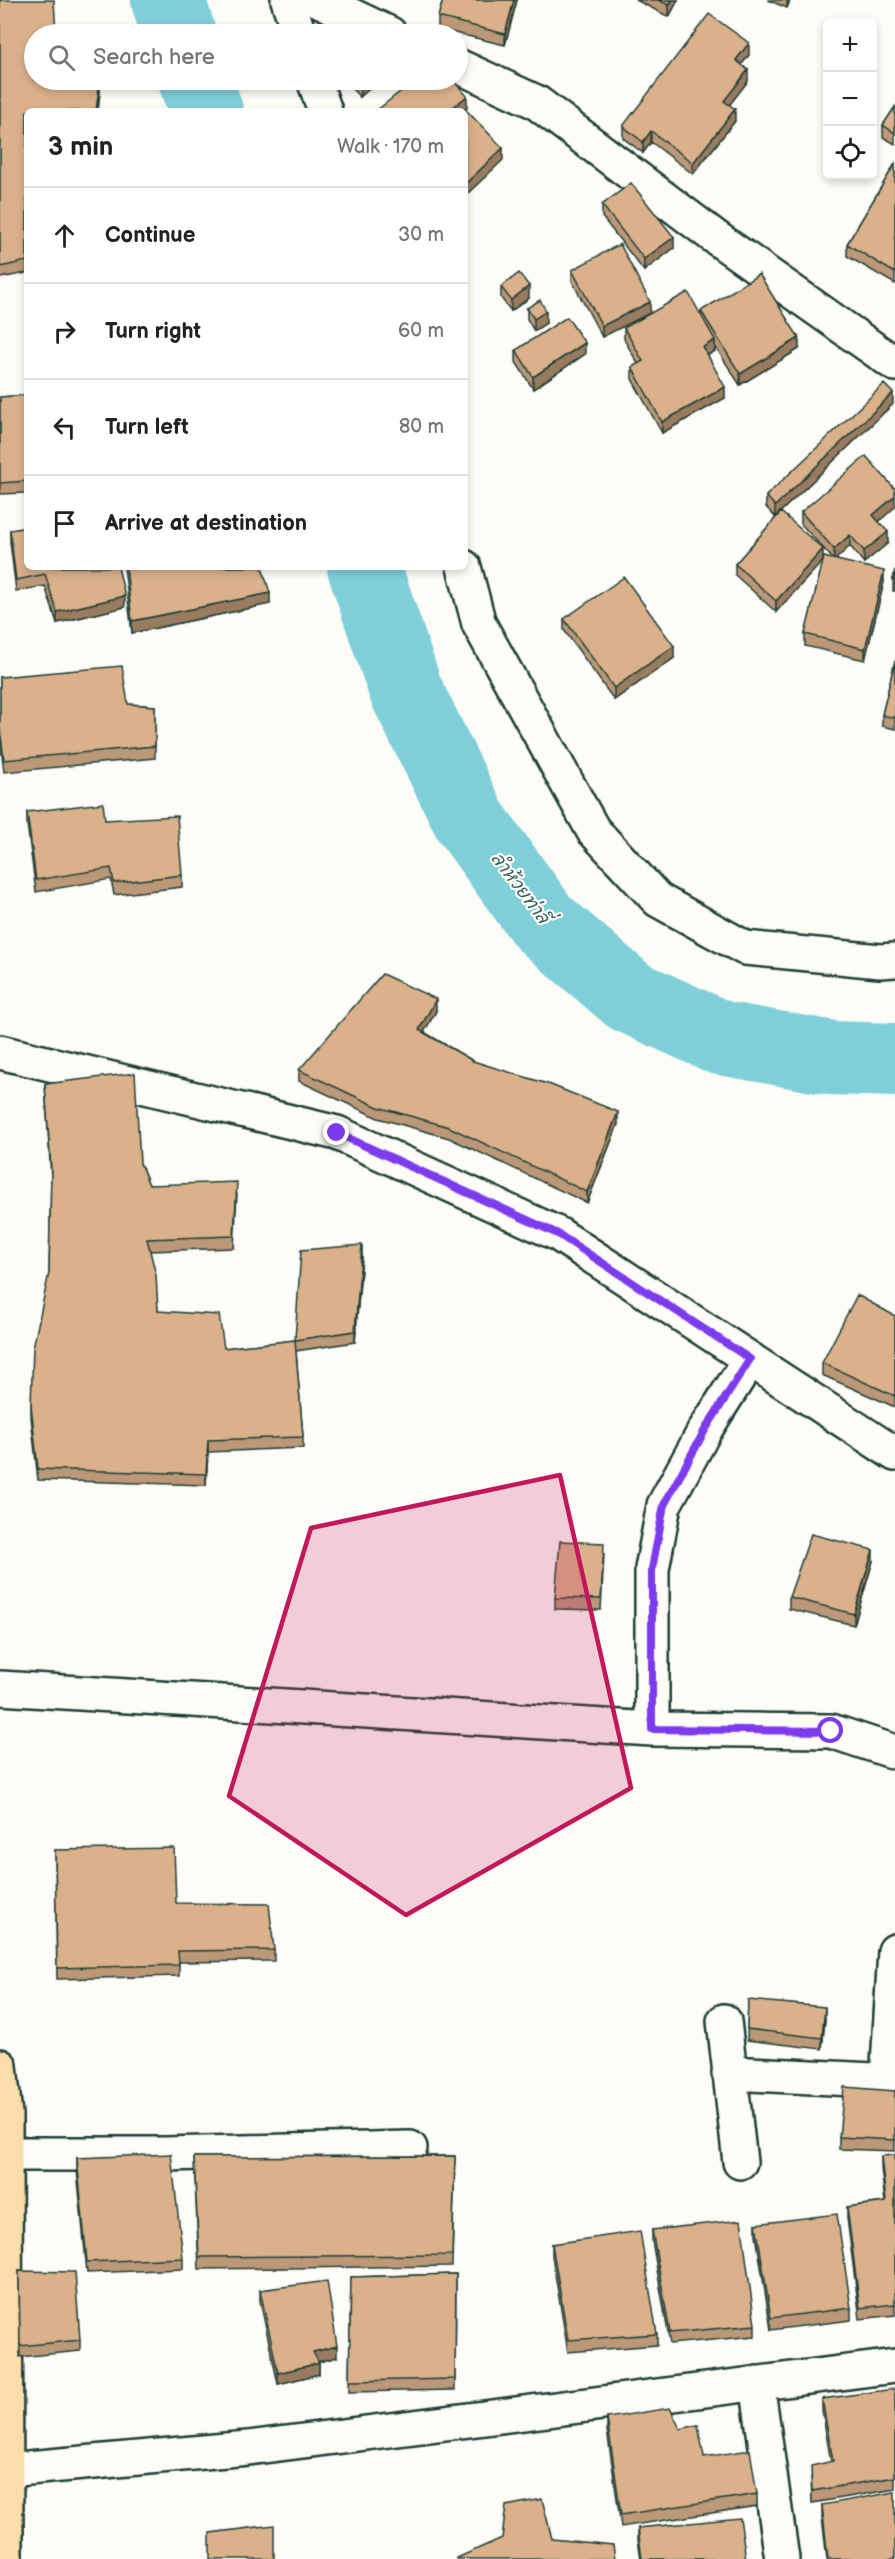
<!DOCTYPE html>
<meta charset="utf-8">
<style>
body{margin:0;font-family:"Balsamiq Sans","Playpen Sans Thai",sans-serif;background:#f6f6f6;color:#222}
.controls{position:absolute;right:18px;top:18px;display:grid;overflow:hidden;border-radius:9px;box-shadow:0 3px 9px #0003}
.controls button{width:54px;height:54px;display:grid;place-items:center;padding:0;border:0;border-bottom:2px solid #e0e0e0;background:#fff;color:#222;font:30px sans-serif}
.stop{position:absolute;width:18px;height:18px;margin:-14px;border:4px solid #7c3aed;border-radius:50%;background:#fff}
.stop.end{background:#7c3aed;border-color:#fff;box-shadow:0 2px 6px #0008}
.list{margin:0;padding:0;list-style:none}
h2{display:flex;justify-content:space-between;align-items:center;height:78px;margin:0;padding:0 24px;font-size:26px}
h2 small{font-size:20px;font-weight:400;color:#767676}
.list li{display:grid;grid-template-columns:39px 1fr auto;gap:18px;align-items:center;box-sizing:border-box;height:96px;padding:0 24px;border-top:2px solid #e0e0e0}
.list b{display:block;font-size:22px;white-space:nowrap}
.list em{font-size:20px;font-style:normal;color:#767676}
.icon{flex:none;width:33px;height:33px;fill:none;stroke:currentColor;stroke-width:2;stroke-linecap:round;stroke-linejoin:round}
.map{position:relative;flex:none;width:895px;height:2559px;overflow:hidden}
.search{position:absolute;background:#fff;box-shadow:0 3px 9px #0003;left:24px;top:24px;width:444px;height:66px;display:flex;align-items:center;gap:15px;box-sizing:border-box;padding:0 21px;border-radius:33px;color:#767676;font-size:22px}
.panel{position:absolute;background:#fff;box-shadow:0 3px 9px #0003;left:24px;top:108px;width:444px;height:462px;border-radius:9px}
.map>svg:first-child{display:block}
</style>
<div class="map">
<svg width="895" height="2559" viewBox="0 0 895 2559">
<rect width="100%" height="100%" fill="#fdfcf7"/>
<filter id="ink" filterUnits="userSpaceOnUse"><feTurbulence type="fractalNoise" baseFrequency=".0167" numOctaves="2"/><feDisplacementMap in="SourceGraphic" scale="12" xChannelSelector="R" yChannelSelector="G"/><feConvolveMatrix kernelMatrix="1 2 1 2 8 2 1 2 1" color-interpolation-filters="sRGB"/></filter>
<g filter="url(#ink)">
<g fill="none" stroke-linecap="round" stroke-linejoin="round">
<path stroke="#7fcfd9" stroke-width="74" d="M168,0L179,34
M195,80L206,111
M364,567L406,691L470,821L543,922L629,996L721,1038L832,1058L895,1060"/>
<g stroke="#1f3d34" stroke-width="38">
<path id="minor" d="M288,0L299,34
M319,0L390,34
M458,66L536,102L715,237L895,364
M314,80L325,111
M464,567L479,624L593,830L658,900L745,948L880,961L895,960
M0,1052L337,1133L558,1234L895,1454
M0,1688L652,1729L831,1731L895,1752
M652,1729V1569L664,1505L705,1430L750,1359
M724,2021L740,2162
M729,2073L895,2081
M887,2081L895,1951
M6,2154H164L410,2148
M757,2383L782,2559
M6,2470L248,2448L895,2366"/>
</g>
<g stroke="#1f3d34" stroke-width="38">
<path id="major" d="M0,2066L5,2115L6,2559"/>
</g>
<use href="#minor" stroke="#fdfcf7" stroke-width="33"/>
<use href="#major" stroke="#fbddab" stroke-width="33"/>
</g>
<path fill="#bb9878" stroke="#1f3d34" stroke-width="1.5" d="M0,0L34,80L100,91L98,111H27V273L0,278Z
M443,0H517L505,45L438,29V17Z
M636,0H678L669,17Z
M768,0H790L787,8Z
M749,55L741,65L748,81L729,105L735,121L693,174L651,142L643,153L623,138V126Z
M343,80H379L360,97Z
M895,107V144L883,137V125Z
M895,164V284L847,256V244Z
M602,205L674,248L644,271L602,217Z
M572,270L650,302L602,337L572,281Z
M501,287L529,298L511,311L501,298Z
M527,308L546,323L534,331L527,319Z
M701,311L799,349L740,385L715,346V351L708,355L725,398L662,433L632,379V367L638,364L624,339V328L701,314Z
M516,350L585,354L533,389L516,362Z
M27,395V493L0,494V397Z
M893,404L775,517L766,507V496Z
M781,512L776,612L735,575V564Z
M801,512L879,522L888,543L864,563L850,546L835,559L884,582L865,660L805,646V634L832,558L801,524Z
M10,530L125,607L57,623L45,586L16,591L10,542Z
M124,567H262L270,604L132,633Z
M895,570V591H893V579Z
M564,619L674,658L614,700L564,630Z
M895,661V729L882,726V715Z
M0,677L128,704L155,706V758L4,772L0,739Z
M27,812L105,820L182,875V887L114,895L111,879L36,892L27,824Z
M436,1011L424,1032L473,1061L618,1124L587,1203L449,1138L378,1118L299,1081V1070Z
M45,1084L140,1163L149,1185L237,1194L234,1248L150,1251L158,1311L224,1348L295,1340L362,1256L355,1342L296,1351L303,1437V1448L208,1452L206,1485L38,1480L31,1417V1405L49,1273L51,1178Z
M895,1316V1407L822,1375V1363Z
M604,1554L601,1610L555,1609V1598Z
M873,1561L854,1625L789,1609V1597Z
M55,1850L176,1903L274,1950V1961L179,1962V1976L57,1979Z
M748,2000L825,2019L822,2049L747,2040Z
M895,2091V2151L839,2149V2137Z
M895,2155V2315L860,2319L847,2218V2207L885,2202L881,2168V2156Z
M455,2156L452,2266L199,2269L194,2157Z
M77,2158L183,2258V2269L87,2273L77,2170Z
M756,2224L851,2308V2320L771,2330L756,2235Z
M652,2230L755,2325V2336L670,2344L652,2241Z
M552,2244L657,2334V2345L568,2352L552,2256Z
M19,2271L80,2340V2351L20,2357Z
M456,2274L455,2390L349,2392L351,2277Z
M260,2290L337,2357L319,2362V2374L278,2384L260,2301Z
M895,2398V2489L812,2503L811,2477L831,2462L822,2410V2399Z
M607,2418L680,2429L704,2457L757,2494V2506L621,2527L607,2430Z
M822,2505L895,2559H827L822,2517Z
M638,2528L746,2559H641L638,2540Z"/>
<path fill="#997c61" stroke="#1f3d34" stroke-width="1.5" d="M514,0H517L505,45V34Z
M672,0H678L669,17V5Z
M787,0H790L787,8Z
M749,43V55L736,72V60Z
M748,70V81L724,112V101Z
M100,80V91L98,111H96Z
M367,80H379L360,97V86Z
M467,96V108L462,111H448Z
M735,109V121L693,174V163Z
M651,131V142L643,153V142Z
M503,148V160L465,196V184Z
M674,237V248L644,271V259Z
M529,286V298L511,311V300Z
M650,302V313L602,337V326Z
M546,311V323L534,331V319Z
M799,338V349L740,385V374Z
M715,340V351L703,358V347Z
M585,343V354L533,389V377Z
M725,387V398L662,433V422Z
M893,393V404L775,517V506Z
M895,496V507L873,527V515Z
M888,532V543L864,563V551Z
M850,535V546L834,561V549Z
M823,549V561L776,612V601Z
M884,571V582L865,660V649Z
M270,593V604L132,633V621Z
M125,596V607L57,623V612Z
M674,646V658L614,700V688Z
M436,999V1011L419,1041V1030Z
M618,1112V1124L587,1203V1192Z
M362,1245V1256L355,1342V1331Z
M208,1440V1452L206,1485V1474Z
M873,1550V1561L854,1625V1614Z
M825,2007V2019L822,2049V2038Z
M337,2346V2357L313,2363V2352Z
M319,2363V2374L278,2384V2373Z"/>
<path fill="#dab18b" stroke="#1f3d34" stroke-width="1.5" d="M0,0H54L56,34H34V80H100L96,111H27V261L0,267Z
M443,0H514L505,34L438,17Z
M658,0H672L669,5Z
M709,14L749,43L736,60L748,70L724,101L735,109L693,163L651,131L643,142L623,126Z
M354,80H367L360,86Z
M415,80H453L467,96L448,111H376Z
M895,107V133L883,125Z
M465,109L503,148L465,184V111H462Z
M895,164V273L847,244Z
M631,183L674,237L644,259L602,205Z
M620,244L650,302L602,326L572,270Z
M519,273L529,286L511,300L501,287Z
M759,274L799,338L740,374L701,311Z
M688,292L715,340L703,347L725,387L662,422L632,367L643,361L624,328Z
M540,300L546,311L534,319L527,308Z
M567,317L585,343L533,377L516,350Z
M884,384L893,393L775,506L766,496Z
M27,395V481L0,483V397Z
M866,456L895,489V496L873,515L888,532L864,551L850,535L834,549L801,512Z
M781,512L823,549L776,601L735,564Z
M27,527V567H118L125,596L57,612L45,574L16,580L10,530Z
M824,557L884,571L865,649L805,634Z
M126,567H262L270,593L132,621Z
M895,570V580L893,579Z
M624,577L674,646L614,688L564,619Z
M895,661V718L882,715Z
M122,666L128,704L155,706V746L4,760L0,728V677Z
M103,803L105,820L177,816L182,875L114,883L111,868L36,880L27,812Z
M382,974L436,999L419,1030L473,1061L551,1085L618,1112L587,1192L449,1127L378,1107L299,1070Z
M135,1073L140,1163L149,1185L237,1182L234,1236L147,1239L156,1275L158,1311L219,1315L224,1348L295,1340L303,1437L208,1440L206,1474L38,1469L31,1405L33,1348L49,1273L51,1169L45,1084Z
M362,1245L355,1331L295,1340L301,1250Z
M857,1295L895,1316V1396L822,1363Z
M811,1534L873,1550L854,1614L789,1597Z
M560,1541L604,1543L601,1599L555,1598Z
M174,1848L176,1903L269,1904L274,1950L178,1951L179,1965L57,1968L55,1850Z
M748,2000L825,2007L822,2038L747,2029Z
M844,2087L895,2091V2140L839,2137Z
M171,2154L183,2258L87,2262L77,2158Z
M895,2155V2304L860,2308L847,2207L886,2202L881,2156Z
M455,2156L452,2255L199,2257L194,2157Z
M837,2214L851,2308L771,2318L756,2224Z
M741,2220L755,2325L670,2333L652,2230Z
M640,2231L657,2334L568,2340L552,2244Z
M19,2271L75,2272L80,2340L20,2346Z
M456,2274L455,2379L349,2381L351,2277Z
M327,2281L337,2346L313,2352L319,2363L278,2373L260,2290Z
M894,2389L895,2398V2477L812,2491L811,2466L833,2461L822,2399Z
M670,2408L680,2429L698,2425L704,2457L750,2450L757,2494L621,2515L607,2418Z
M895,2492V2559H828L822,2505Z
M542,2499L552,2539L613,2545L615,2559H457V2558L502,2538L506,2506Z
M740,2518L746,2559H642L638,2528Z
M274,2525V2559H210V2533Z"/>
</g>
<g fill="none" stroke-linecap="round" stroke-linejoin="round" filter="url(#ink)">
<path stroke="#7c3aed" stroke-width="8" d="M337,1133L558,1234L750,1359L705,1430L664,1505L652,1569V1729L831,1731"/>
</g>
<path fill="#c2185b" fill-opacity="0.2" stroke="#c2185b" stroke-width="4.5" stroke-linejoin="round" d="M560,1475L631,1788L406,1915L229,1796L311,1528Z"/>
<g text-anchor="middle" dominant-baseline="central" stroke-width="4.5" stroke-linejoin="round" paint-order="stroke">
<g font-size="18" font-style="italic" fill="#37625d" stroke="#fdfcf7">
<text transform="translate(520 888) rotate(53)">ลำห้วยท่าลี่</text>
</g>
</g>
</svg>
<div class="controls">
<button>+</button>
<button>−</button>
<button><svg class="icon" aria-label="locate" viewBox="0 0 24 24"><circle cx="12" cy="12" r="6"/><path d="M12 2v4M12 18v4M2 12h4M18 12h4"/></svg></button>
</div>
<div class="stop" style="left:831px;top:1731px"></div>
<div class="stop end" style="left:337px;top:1133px"></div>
<div class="search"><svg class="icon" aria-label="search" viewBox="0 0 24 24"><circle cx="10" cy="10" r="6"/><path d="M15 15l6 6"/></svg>Search here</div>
<section class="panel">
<h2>3 min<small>Walk · 170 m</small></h2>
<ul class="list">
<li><svg class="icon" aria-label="ahead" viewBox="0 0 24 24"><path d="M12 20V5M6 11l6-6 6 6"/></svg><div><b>Continue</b></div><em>30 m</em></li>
<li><svg class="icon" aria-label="right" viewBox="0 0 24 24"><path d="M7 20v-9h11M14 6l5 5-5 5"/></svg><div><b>Turn right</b></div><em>60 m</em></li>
<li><svg class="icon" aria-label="left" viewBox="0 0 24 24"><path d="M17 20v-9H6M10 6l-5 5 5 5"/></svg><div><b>Turn left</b></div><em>80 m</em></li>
<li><svg class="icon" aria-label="arrive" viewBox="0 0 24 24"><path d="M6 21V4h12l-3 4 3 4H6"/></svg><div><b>Arrive at destination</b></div></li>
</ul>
</section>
</div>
